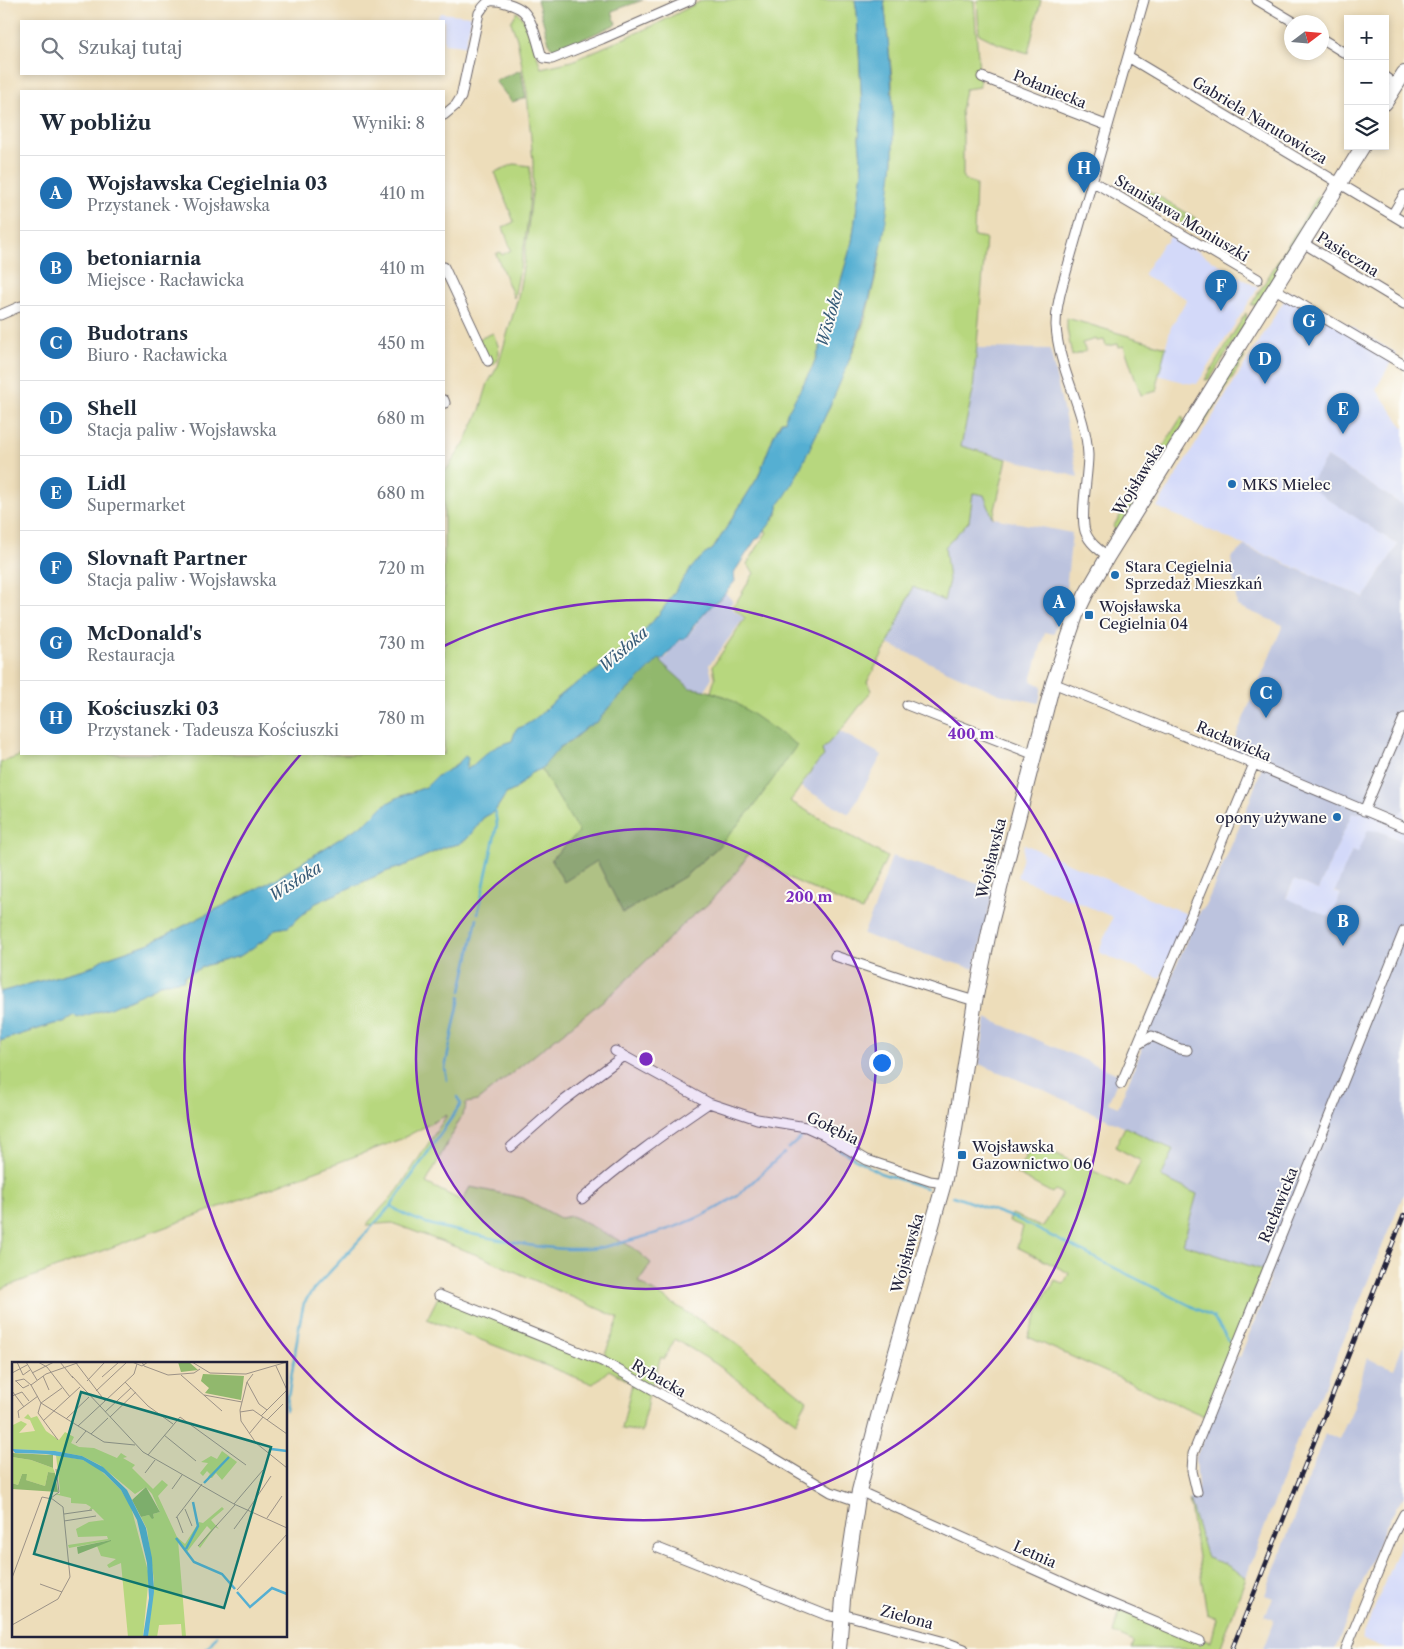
<!DOCTYPE html>
<html lang="pl">
<meta charset="utf-8">
<style>
body{margin:0;font-family:"Libre Caslon Text",serif;background:#f6f6f7;color:#1f2937}
.controls{position:absolute;right:15px;top:15px;display:grid;overflow:hidden;border-radius:0px;box-shadow:0 2px 8px #0003}
.controls button{width:45px;height:45px;display:grid;place-items:center;padding:0;border:0;border-bottom:1px solid #e0e1e3;background:#fff;color:#1f2937;font:25px sans-serif}
.compass{position:absolute;left:1284px;top:15px;width:45px;height:45px;border-radius:50%;background:#fff;box-shadow:0 2px 8px #0003;rotate:74deg}
.you{position:absolute;left:881px;top:1062px;width:18px;height:18px;margin:-12px;border:4px solid #fff;border-radius:50%;background:#1a73e8;box-shadow:0 0 0 8px #1a73e833}
.badge{display:grid;place-items:center;width:32px;height:32px;border-radius:50%;background:#1f6fb2;color:#fff;font-size:16px;font-weight:700}
.pin{position:absolute;translate:-50% -41px;filter:drop-shadow(0 1px 2px #0008)}
.pin::after{content:'';position:absolute;top:26px;width:18px;height:15px;background:inherit;clip-path:polygon(0 0,100% 0,50% 100%)}
.list{margin:0;padding:0;list-style:none}
h2{display:flex;justify-content:space-between;align-items:center;height:65px;margin:0;padding:0 20px;font-size:21px}
h2 small{font-size:16px;font-weight:400;color:#747a83}
.list li{display:grid;grid-template-columns:32px 1fr auto;gap:15px;align-items:center;box-sizing:border-box;height:75px;padding:0 20px;border-top:1px solid #e0e1e3}
.list b{display:block;font-size:19px;white-space:nowrap}
.list p{margin:0;font-size:16px;white-space:nowrap;color:#747a83}
.list em{font-size:16px;font-style:normal;color:#747a83}
.icon{flex:none;width:28px;height:28px;fill:none;stroke:currentColor;stroke-width:2;stroke-linecap:round;stroke-linejoin:round}
.map{position:relative;flex:none;width:1404px;height:1649px;overflow:hidden}
.search{position:absolute;background:#fff;box-shadow:0 2px 8px #0003;left:20px;top:20px;width:425px;height:55px;display:flex;align-items:center;gap:12px;box-sizing:border-box;padding:0 18px;border-radius:0px;color:#747a83;font-size:19px}
.panel{position:absolute;background:#fff;box-shadow:0 2px 8px #0003;left:20px;top:90px;width:425px;height:665px;border-radius:0px}
.map>svg:first-child{display:block}
</style>
<div class="map">
<svg width="1404" height="1649" viewBox="0 0 1404 1649">
<rect width="100%" height="100%" fill="#fdfcf7"/>
<filter id="ink" filterUnits="userSpaceOnUse"><feTurbulence type="fractalNoise" baseFrequency=".02" numOctaves="2"/><feDisplacementMap in="SourceGraphic" scale="10" xChannelSelector="R" yChannelSelector="G"/><feConvolveMatrix kernelMatrix="1 2 1 2 8 2 1 2 1" color-interpolation-filters="sRGB"/></filter>
<filter id="wash" filterUnits="userSpaceOnUse"><feTurbulence type="fractalNoise" baseFrequency=".0096" numOctaves="4" result="noise"/><feDisplacementMap in="SourceGraphic" scale="20" xChannelSelector="R" yChannelSelector="G"/><feGaussianBlur stdDeviation="1.12" result="paint"/><feColorMatrix in="noise" values="0 0 0 0 0 0 0 0 0 0 0 0 0 0 0 0 0 1.4 0 .05"/><feComposite in="paint" operator="in"/></filter>
<g filter="url(#wash)">
<rect width="100%" height="100%" fill="#edddba"/>
<path fill="#d3d9f9" d="M440,13L472,16L465,46L444,44V21H436Z
M1171,235L1258,288L1197,384L1186,383L1158,375L1171,327L1187,299L1143,275L1163,243H1166Z
M1290,291L1396,353L1376,389L1404,428V506L1327,457L1309,486L1398,545L1364,598L1157,507Z
M1402,809L1404,810V842L1379,831L1357,853L1352,851L1335,892L1341,894L1331,918L1286,899L1294,880L1318,890L1352,813L1391,810L1400,814Z
M1024,844L1187,914L1160,979L1098,952L1113,917L1017,877L1022,861Z
M1403,1536L1404,1649H1385L1362,1639Z"/>
<path fill="#bcc3de" d="M977,348L1050,349L1078,477L961,446L973,391Z
M1327,457L1404,506V810H1402L1400,814L1391,810L1352,813L1318,890L1294,880L1286,898L1331,917L1341,894L1335,891L1352,851L1358,853L1368,830L1379,831L1404,842V1193L1322,1393L1304,1422L1246,1577L1225,1564L1207,1558L1189,1500L1194,1496L1198,1488L1196,1457L1237,1356L1240,1357L1266,1292L1271,1273L1183,1244L1197,1195L1161,1177L1173,1150L1046,1091L979,1064L986,1018L1120,1075L1108,1103L1118,1107L1193,925L1201,910L1205,907L1246,811L1263,764L1230,750L1283,625L1237,606L1231,558L1244,546L1364,598L1398,545L1308,486Z
M973,493L984,495L993,518L1072,533L1066,589L1054,634L1045,632L1031,681L1042,686L1039,703L999,694L888,644L913,586L944,600L949,580L945,547L969,521Z
M725,593L733,601L729,606L744,618L709,665L712,677L705,690L690,688L662,663L661,659H663L667,657L673,647L681,640H683L686,637L695,626V625L713,604H715Z
M839,731L882,755L849,814L801,787L819,760L823,756L822,750Z
M892,856L994,889L975,969L889,944L863,934L875,907Z
M1404,1343V1496L1387,1523L1335,1649H1263L1274,1620L1265,1616L1273,1598L1265,1595L1325,1434L1339,1439L1353,1409L1367,1358L1394,1369Z"/>
<path fill="#b7d77e" stroke="#6c7c5c" d="M703,0H855L857,12L862,109L859,138L862,171L852,242L826,332L812,368L785,421H781L774,435L758,477L713,549C688,563 677,593 659,614C645,632 615,656 597,670C586,679 572,685 562,694C548,706 534,724 516,729L512,741C502,744 490,750 482,757C476,763 473,766 465,770L468,764L457,763L454,767L437,776L426,787L399,797L384,805L368,821L274,880L150,943L103,959L91,967L0,992V763L25,754H444V473L464,444L480,410L488,383L498,366L518,297L524,262L533,185V162L527,92L517,39L511,22L517,12L525,21L528,27L541,68L572,61L657,24Z
M884,0H974L980,87L965,89L961,111L963,136V179L976,184L974,236L986,238L973,391L961,446L1007,459L993,518L984,495L973,493L969,521L945,547L949,580L944,601L913,587L888,644L867,682L872,690L846,724L822,750L824,756C812,766 801,788 790,801L887,857L862,911L789,878L749,853L738,870L707,905L690,918L615,991L477,1101L466,1103L465,1110L426,1183L462,1201L470,1187L523,1198L560,1218L572,1216L632,1247L651,1263L638,1282L732,1340L807,1400L796,1422L716,1364L675,1339L664,1359L661,1357L649,1393L642,1432L622,1429L632,1383L609,1370L593,1384L427,1319L439,1295L602,1361L619,1318L480,1256L392,1223L366,1225L398,1190L447,1115L401,1139L0,1289V1041L54,1024L64,1023L74,1015L151,990L159,984L184,980V976L207,965L240,956L266,939L275,929L288,927L316,903L385,872L404,866L445,847L459,844L467,838L483,818L495,811L506,794L516,789L531,773L541,769L580,832L551,859L564,881L597,860L684,877L719,846L754,806L729,698L711,692L715,678L713,666L745,618L732,606L737,601L754,573L747,564L767,532L764,530L771,519L777,515L778,505L797,473L822,423L854,349L865,319L878,267L893,161L892,78Z
M977,0H1041L1028,53L999,44L979,34Z
M514,164L530,166C532,210 523,255 514,298L496,254L500,252L502,255L511,250L503,227L514,222L495,172Z
M1148,190L1197,219L1196,224L1145,194Z
M1145,195L1195,225L1197,227L1195,231L1184,225L1182,226V223L1148,203L1145,208L1142,204Z
M1318,196L1323,199L1257,305H1251Z
M1246,313L1247,320L1210,379L1205,380Z
M1067,318L1166,347L1157,382V391L1141,395L1124,346L1119,347L1118,344L1106,346L1104,340L1097,341L1096,339L1082,343L1086,351L1072,356L1067,329Z
M493,333C498,345 503,353 494,364H490L477,340Z
M1242,355L1245,357L1202,426L1200,422Z
M1182,416L1185,423L1117,531L1113,527Z
M1125,1127L1174,1150L1161,1177L1197,1194L1183,1244L1263,1270L1204,1416L1028,1337L1046,1293L1051,1289L1055,1280L1064,1284L1069,1273L1017,1247L1023,1227L1009,1221L1012,1214L1043,1227L1062,1194L1055,1190L1052,1193L1016,1174L1033,1143L1128,1187L1141,1161L1115,1147Z
M1189,1500L1207,1558L1225,1564L1246,1577L1220,1649H1132L1134,1642L1113,1633L1120,1611L1211,1642L1217,1618L1207,1614Z"/>
<path fill="#91b86d" stroke="#5a6d54" d="M537,0H643L612,11L616,24L557,51L550,46Z
M521,70L526,98L512,102L495,81Z
M659,659H661L662,663L690,688L705,690L729,698L797,745L754,806L719,846L684,877L623,913L597,861L564,882L551,859L579,832L541,769L560,747L570,742L587,727L598,721L609,707L636,682Z"/>
<path fill="#55afd2" stroke="#3c6886" d="M855,0H884C890,53 894,106 893,159C892,174 890,189 888,204C878,287 853,361 816,435C807,453 791,492 778,505C780,514 764,531 758,539H756L737,568L734,574L735,581L722,597L713,604L695,624L686,637L683,640L681,639C674,645 669,654 663,659H659L636,682L609,707L598,721L587,727L569,742L560,747L541,769L531,773L516,789L506,794L495,811L483,818L467,839L459,844L445,847L404,866L385,872L316,903L288,927L275,929L266,939L240,956L207,965L184,976V980L159,984L151,990L110,1008L77,1018L74,1015L64,1023L54,1024L0,1041V992L91,967L103,959L150,943L274,880L368,821L384,805L399,797L426,787L437,776L454,767L465,756L468,758L466,770C473,766 476,762 482,757C490,749 501,744 512,741L516,729C534,724 548,706 562,694C572,685 585,679 597,670C615,656 645,632 659,614C677,592 688,563 713,549L758,477L774,435L782,421H785L786,415L812,368L826,332L852,242L862,171L859,138L862,109L857,12Z"/>
<g fill="none" stroke-linecap="round" stroke-linejoin="round">
<path stroke="#55afd2" stroke-width="2.5" d="M478,913L497,825L495,811
M461,991L477,919
M447,1080L445,1068L460,997
M788,1149L804,1135H814L880,1173L926,1188
M953,1196L1017,1219L1213,1317L1228,1340
M391,1206C417,1225 451,1229 481,1236C518,1244 560,1252 598,1248C606,1247 615,1244 624,1242C664,1232 705,1219 739,1194C754,1181 769,1166 784,1153
M286,1410L300,1321L304,1303L313,1290L391,1206L461,1104L457,1097
M207,1649L217,1635"/>
</g>
</g>
<g filter="url(#ink)">
<g fill="none" stroke-linecap="round" stroke-linejoin="round">
<g stroke="#696367" stroke-width="11">
<path id="street" d="M1257,0L1294,22
M1322,39L1348,55
M1128,57L1404,222
M982,77L1108,126
M1385,77L1389,80
M444,115L456,105L461,97L479,13C482,9 485,3 490,1C499,0 516,5 523,11C533,21 537,41 541,54L544,58L552,59L602,39L691,0
M1092,181L1258,279
M1392,215L1404,195
M1303,243L1404,304
M444,267L488,361
M1275,289L1404,365
M0,315L21,306
M444,400L445,403
M1108,556C1099,550 1089,543 1085,531C1080,514 1088,476 1088,455C1086,410 1058,370 1056,325C1056,310 1059,297 1063,283L1144,0
M1053,683L1254,764L1404,827
M907,705L1035,755
M1364,811L1404,718
M835,956L938,990L975,1001
M1137,1045L1152,1036L1180,1049L1187,1050
M615,1051L709,1103L757,1119L806,1127L826,1136L867,1160L930,1181L944,1183
M1121,1084L1254,764
M511,1147L562,1102L622,1057
M582,1199C622,1163 665,1133 709,1103
M439,1295L602,1361L761,1450L831,1492L857,1501
M859,1491L1091,1595L1200,1641
M1197,1492L1192,1471L1193,1454L1404,931
M658,1548L826,1615L841,1618
M842,1614L945,1642L964,1649
M1346,1649L1393,1535L1404,1514"/>
</g>
<g stroke="#696367" stroke-width="16">
<path id="secondary" d="M1385,103L1404,73
M839,1649L843,1599L859,1491L882,1401L944,1183L954,1135L975,1001L990,927L1053,683L1076,615L1086,594L1108,556L1363,146"/>
</g>
<use href="#street" stroke="#fff" stroke-width="9"/>
<use href="#secondary" stroke="#fff" stroke-width="14"/>
<g stroke="#22223b" stroke-width="4.5">
<path id="rail" d="M1232,1649L1404,1215"/>
</g>
<use href="#rail" stroke="#fdfcf7" stroke-width="2.5" stroke-dasharray="8" stroke-linecap="butt"/>
</g>
</g>
<circle cx="646" cy="1059" r="230" fill="#7b2cbf" fill-opacity=".12"/>
<g fill="none" stroke="#7b2cbf" stroke-width="2.5">
<circle cx="646" cy="1059" r="230"/>
<path d="M444 646A460 460 0 1 1 301 754"/>
</g>
<g fill="#1f6fb2" stroke="#fdfcf7" stroke-width="2">
<circle cx="1232" cy="484" r="5"/>
<circle cx="1115" cy="575" r="5"/>
<rect x="1084" y="610" width="10" height="10" rx="2.5"/>
<circle cx="1337" cy="817" r="5"/>
<rect x="957" y="1150" width="10" height="10" rx="2.5"/>
</g>
<g text-anchor="middle" dominant-baseline="central" stroke-width="4" stroke-linejoin="round" paint-order="stroke">
<g font-size="15" fill="#22223b" stroke="#fdfcf7">
<text transform="translate(1050 89) rotate(22)">Połaniecka</text>
<text transform="translate(1260 120) rotate(31)">Gabriela Narutowicza</text>
<text transform="translate(1182 218) rotate(31)">Stanisława Moniuszki</text>
<text transform="translate(1348 254) rotate(32)">Pasieczna</text>
<text transform="translate(1138 479) rotate(-58)">Wojsławska</text>
<text transform="translate(1234 741) rotate(23)">Racławicka</text>
<text transform="translate(991 858) rotate(-76)">Wojsławska</text>
<text transform="translate(833 1128) rotate(26)">Gołębia</text>
<text transform="translate(1278 1205) rotate(-68)">Racławicka</text>
<text transform="translate(907 1253) rotate(-74)">Wojsławska</text>
<text transform="translate(659 1378) rotate(30)">Rybacka</text>
<text transform="translate(1035 1554) rotate(24)">Letnia</text>
<text transform="translate(907 1617) rotate(15)">Zielona</text>
</g>
<g font-size="15" fill="#22223b" stroke="#fdfcf7" text-anchor="start">
<text x="1242" y="484">MKS Mielec</text>
<text x="1125" y="566">Stara Cegielnia<tspan x="1125" dy="17">Sprzedaż Mieszkań</tspan></text>
<text x="1099" y="606">Wojsławska<tspan x="1099" dy="17">Cegielnia 04</tspan></text>
<text x="1327" y="817" text-anchor="end">opony używane</text>
<text x="972" y="1146">Wojsławska<tspan x="972" dy="17">Gazownictwo 06</tspan></text>
</g>
<g font-size="16" font-style="italic" fill="#365a77" stroke="#fdfcf7">
<text transform="translate(829 318) rotate(-74)">Wisłoka</text>
<text transform="translate(623 649) rotate(-41)">Wisłoka</text>
<text transform="translate(295 881) rotate(-32)">Wisłoka</text>
</g>
</g>
<g transform="translate(12 1362)">
<rect width="275" height="275" fill="#edddba"/>
<path d="M16,52L19,56L25,54L34,69L47,78L53,70L62,75L59,81L67,85L82,86L105,96L109,91L115,95L111,96L123,103L120,106L141,127L150,118L156,123L146,134L165,175L173,182L187,160L191,161L210,145L212,147L199,158L207,167L203,165L188,186L186,184L199,168L195,164L175,190L166,178L174,275H170L169,262L147,263L145,275H136L142,218L135,167L129,155L137,153L142,156L141,152L148,150L140,132L134,125L123,132L88,103L70,94L43,89L0,87L1,63L9,59L15,62L7,71L23,69L18,58L12,56ZM210,89L225,100L210,118L204,111L200,116L196,115L198,112L195,109L191,114L188,111L196,101L189,100L199,94L205,97ZM44,93L71,98L86,106L109,128L119,145L137,213L131,275H116L109,201L97,206L95,203L104,197L89,194L85,184L99,178L57,186L56,183L96,177L95,174L66,175L64,167L77,160L92,158L95,161L81,147L77,148L79,145L74,142L59,141V136L42,132H48V128ZM0,95L19,98L41,106L43,111L36,110L33,124L14,118V113L10,112L6,123L0,121Z" fill="#b7d77e"/>
<path d="M166,0H177L186,8L169,10ZM191,12L232,14L229,38L193,31L197,26L189,19ZM0,91L41,93V106L19,98L0,95ZM36,110L43,111L46,130L0,127V121L6,123L10,112H15L14,118L33,124ZM134,125L148,150L141,152L142,156L140,157L137,153L129,155L120,138ZM99,178V179L66,192L65,185Z" fill="#91b86d"/>
<path d="M0,87L43,89L70,94L91,105L115,128L134,166L140,196L142,230L136,275H131L137,236L135,201L125,158L109,128L92,111L71,98L34,92L3,91Z" fill="#55afd2"/>
<path fill="none" stroke="#55afd2" stroke-width="2.5" d="M259,87L275,89M192,121L217,95M164,176L182,200L210,212L223,227M174,187L186,164L181,140M225,230L238,245L260,226L275,232"/>
<path fill="none" stroke="#9c9287" stroke-width="1" d="M5,0L11,13L18,8M14,0L25,18M26,0L35,5L58,35M48,0L61,16M120,0L130,4L136,0M130,0L132,4L156,13L182,11L188,7M180,0L198,11L234,12L275,0M64,1L93,39M0,11L15,3M20,11L42,0M241,12L235,20L228,48L229,59L244,81L275,106M169,13L210,49M31,14L37,28M60,14L131,90L222,142L275,166M90,15L107,0M3,19L12,17L19,23M4,19L11,26L17,23M75,19L93,0M113,20L136,44L161,62M235,20L247,42L255,48M19,23L29,41L92,80L123,83M19,23L34,12L68,0M0,29L12,45M84,29L115,0M192,33L230,40M0,34L10,30L17,39M93,50L119,26M228,50L241,48L275,72M249,54L275,28L264,4M98,55L124,30M7,56L6,49L26,34M54,57L77,35M255,58L271,42M31,59L68,25M66,64L122,12L125,2M79,72L96,56M237,72L251,55M152,73L184,99M46,78L26,51L29,41L50,26M64,81L74,69M136,93L168,55L234,103M133,111L143,98M160,127L170,113M222,142L251,108M173,147L180,164M236,148L259,114M52,152L80,148M165,155L171,171M164,156L190,122M255,156L270,134M52,159L84,154M222,167L236,148M186,184L223,143M0,216L30,135L40,137M28,222L50,230M225,228L275,172M0,263L46,237L58,215L51,145L39,136L47,130L44,107"/>
<path fill="#0f766e" fill-opacity="0.15" stroke="#0f766e" stroke-width="2.5" d="M69,30L259,85L212,246L22,192Z"/>
<rect width="275" height="275" fill="none" stroke="#22223b" stroke-width="2.5"/>
</g>
<circle cx="646" cy="1059" r="8" fill="#7b2cbf" stroke="#fdfcf7" stroke-width="2.5"/>
<g font-size="15" text-anchor="middle" font-weight="bold" fill="#7b2cbf" stroke="#fdfcf7" stroke-width="4" stroke-linejoin="round" paint-order="stroke">
<text x="971" y="739">400 m</text>
<text x="809" y="902">200 m</text>
</g>
</svg>
<div class="controls">
<button>+</button>
<button>−</button>
<button><svg class="icon" aria-label="layers" viewBox="0 0 24 24"><path d="M12 4l9 5-9 5-9-5zM3 14l9 5 9-5"/></svg></button>
</div>
<svg class="compass" viewBox="-18 -18 36 36"><path d="M0-13l5 13h-10z" fill="#e53935"/><path d="M0 13l5-13h-10z" fill="#747a83"/></svg>
<div class="you"></div>
<div class="pin badge" style="left:1059px;top:627px">A</div>
<div class="pin badge" style="left:1343px;top:946px">B</div>
<div class="pin badge" style="left:1266px;top:718px">C</div>
<div class="pin badge" style="left:1265px;top:384px">D</div>
<div class="pin badge" style="left:1343px;top:434px">E</div>
<div class="pin badge" style="left:1221px;top:311px">F</div>
<div class="pin badge" style="left:1309px;top:346px">G</div>
<div class="pin badge" style="left:1084px;top:193px">H</div>
<div class="search"><svg class="icon" aria-label="search" viewBox="0 0 24 24"><circle cx="10" cy="10" r="6"/><path d="M15 15l6 6"/></svg>Szukaj tutaj</div>
<section class="panel">
<h2>W pobliżu<small>Wyniki: 8</small></h2>
<ul class="list">
<li><span class="badge">A</span><div><b>Wojsławska Cegielnia 03</b><p>Przystanek · Wojsławska</p></div><em>410 m</em></li>
<li><span class="badge">B</span><div><b>betoniarnia</b><p>Miejsce · Racławicka</p></div><em>410 m</em></li>
<li><span class="badge">C</span><div><b>Budotrans</b><p>Biuro · Racławicka</p></div><em>450 m</em></li>
<li><span class="badge">D</span><div><b>Shell</b><p>Stacja paliw · Wojsławska</p></div><em>680 m</em></li>
<li><span class="badge">E</span><div><b>Lidl</b><p>Supermarket</p></div><em>680 m</em></li>
<li><span class="badge">F</span><div><b>Slovnaft Partner</b><p>Stacja paliw · Wojsławska</p></div><em>720 m</em></li>
<li><span class="badge">G</span><div><b>McDonald's</b><p>Restauracja</p></div><em>730 m</em></li>
<li><span class="badge">H</span><div><b>Kościuszki 03</b><p>Przystanek · Tadeusza Kościuszki</p></div><em>780 m</em></li>
</ul>
</section>
</div>
